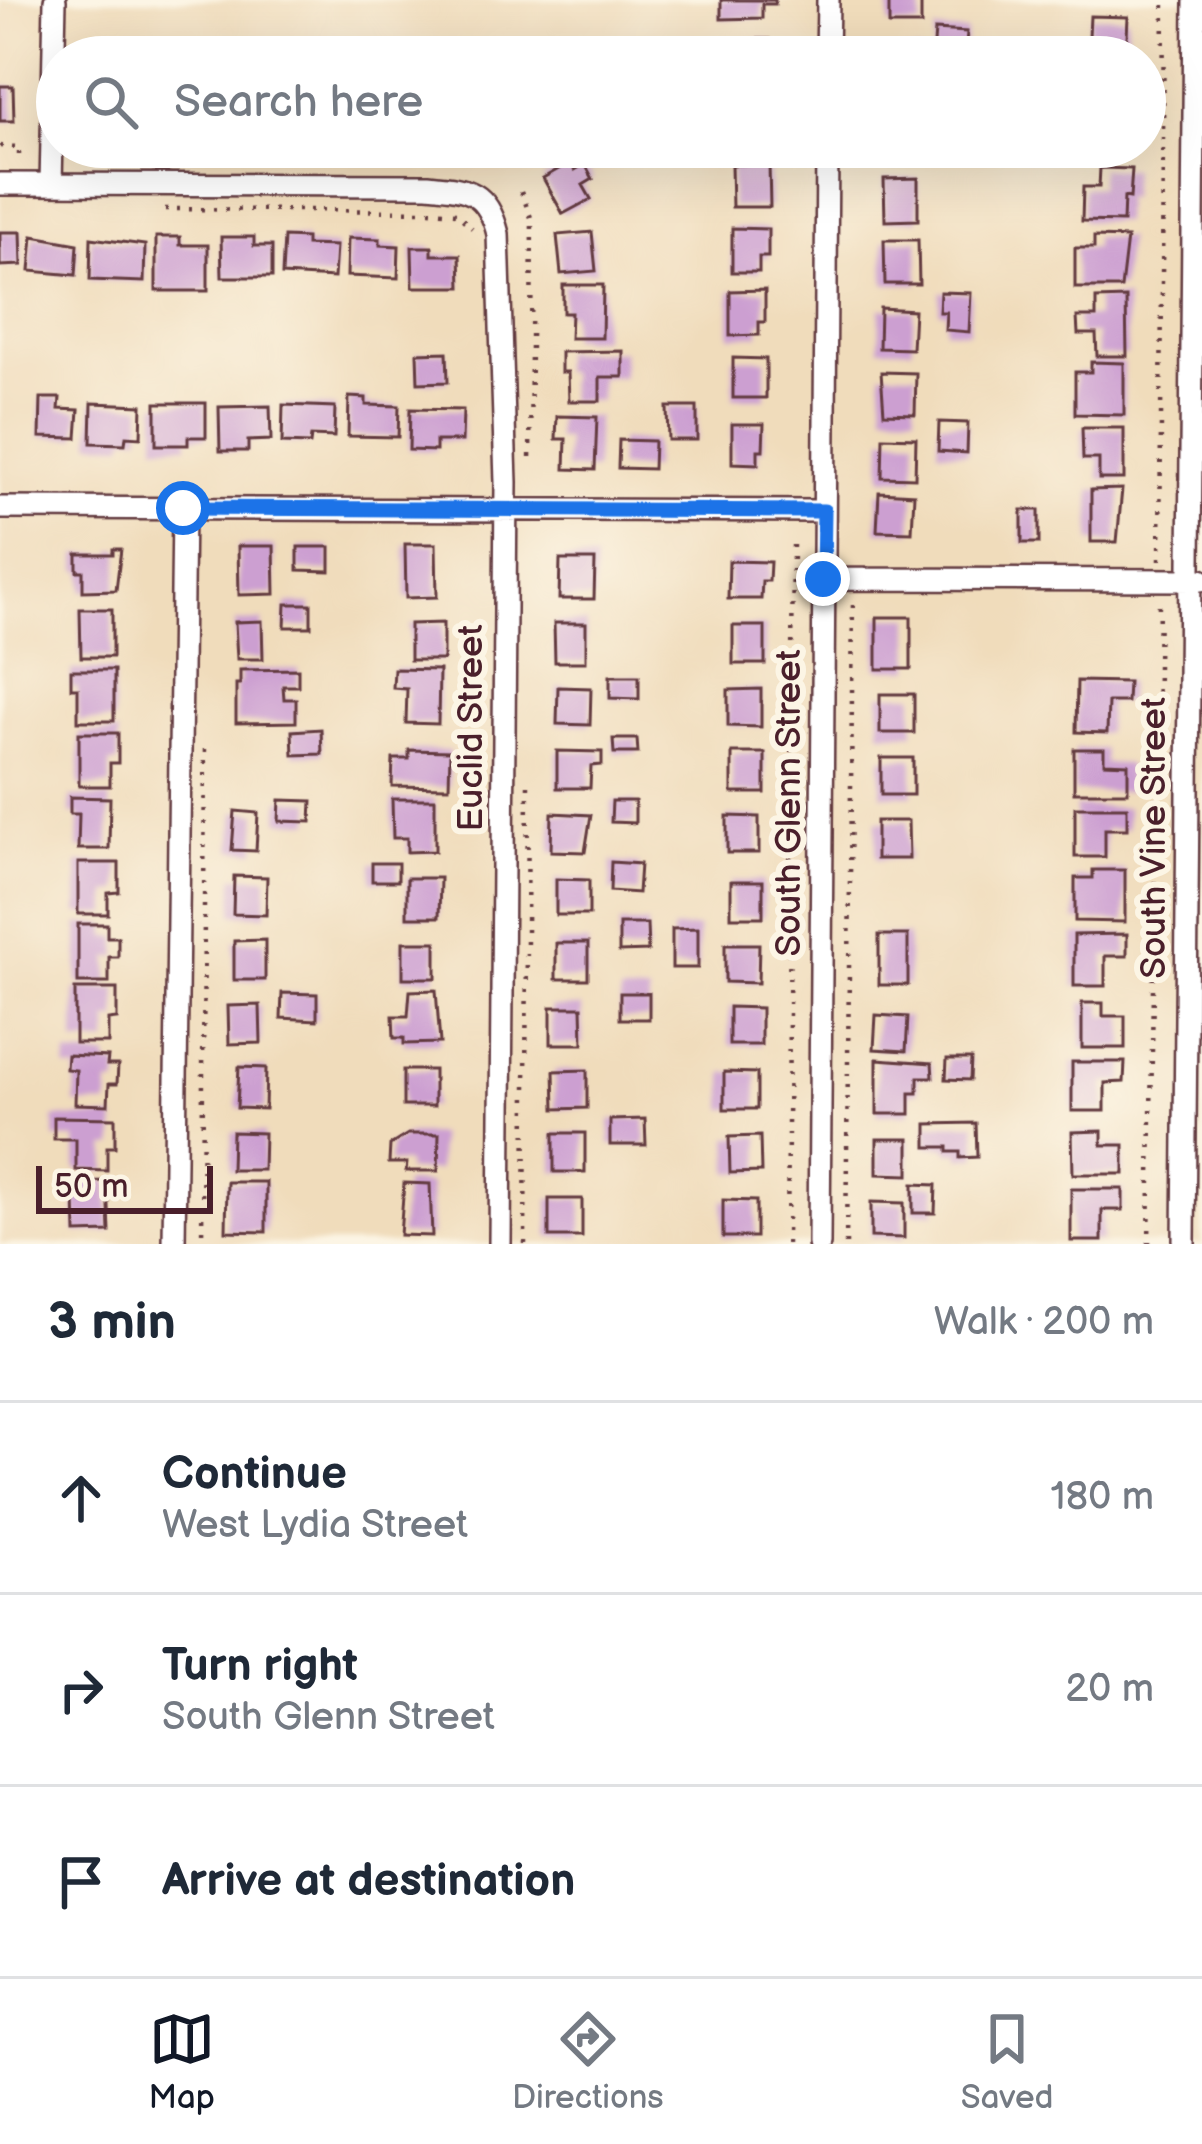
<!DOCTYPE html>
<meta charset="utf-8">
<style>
body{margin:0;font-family:"Balsamiq Sans",sans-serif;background:#f2f2f3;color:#1f2937}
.scale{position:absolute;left:36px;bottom:30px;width:177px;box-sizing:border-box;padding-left:12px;border:6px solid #4a1f2b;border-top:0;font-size:33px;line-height:42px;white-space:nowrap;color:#4a1f2b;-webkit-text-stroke:9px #fcf5e5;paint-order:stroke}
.stop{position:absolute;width:36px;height:36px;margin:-27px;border:9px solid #1a73e8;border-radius:50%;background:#fff}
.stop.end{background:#1a73e8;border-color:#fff;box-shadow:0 3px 12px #0008}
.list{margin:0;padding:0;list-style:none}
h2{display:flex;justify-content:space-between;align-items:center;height:156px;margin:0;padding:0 48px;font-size:51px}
h2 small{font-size:39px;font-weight:400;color:#747a83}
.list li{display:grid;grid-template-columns:78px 1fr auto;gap:36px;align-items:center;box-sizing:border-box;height:192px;padding:0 48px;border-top:3px solid #e0e1e3}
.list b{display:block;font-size:45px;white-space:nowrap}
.list p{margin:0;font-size:39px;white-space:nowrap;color:#747a83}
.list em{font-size:39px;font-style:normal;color:#747a83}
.icon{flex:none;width:66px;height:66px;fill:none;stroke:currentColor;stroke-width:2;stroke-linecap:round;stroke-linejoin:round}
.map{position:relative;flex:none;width:1202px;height:1244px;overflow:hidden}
.search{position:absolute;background:#fff;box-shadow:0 12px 48px #0002;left:36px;right:36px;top:36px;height:132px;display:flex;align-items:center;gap:30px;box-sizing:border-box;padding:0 42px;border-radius:66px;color:#747a83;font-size:45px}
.sheet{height:732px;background:#fff}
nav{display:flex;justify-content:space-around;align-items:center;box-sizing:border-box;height:168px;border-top:3px solid #e0e1e3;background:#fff;font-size:33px;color:#747a83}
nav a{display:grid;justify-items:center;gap:6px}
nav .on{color:#111827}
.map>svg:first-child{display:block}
</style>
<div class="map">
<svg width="1202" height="1244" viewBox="0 0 1202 1244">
<rect width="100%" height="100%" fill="#fcf5e5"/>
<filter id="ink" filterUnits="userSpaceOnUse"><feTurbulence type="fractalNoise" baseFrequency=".00833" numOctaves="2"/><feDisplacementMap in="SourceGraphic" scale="24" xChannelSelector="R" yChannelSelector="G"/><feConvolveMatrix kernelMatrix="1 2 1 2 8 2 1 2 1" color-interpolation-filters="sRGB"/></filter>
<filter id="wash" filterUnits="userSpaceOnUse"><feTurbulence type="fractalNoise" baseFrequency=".004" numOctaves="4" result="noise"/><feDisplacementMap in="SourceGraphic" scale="48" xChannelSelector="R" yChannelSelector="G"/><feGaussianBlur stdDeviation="2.7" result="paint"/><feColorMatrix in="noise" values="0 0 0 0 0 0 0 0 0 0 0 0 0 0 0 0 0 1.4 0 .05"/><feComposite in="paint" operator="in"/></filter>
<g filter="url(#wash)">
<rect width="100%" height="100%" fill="#f0dcbb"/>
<g id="blocks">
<path fill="#cc9fd1" d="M721,0H775V4H762V18L721,19Z
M889,0H921V25H889Z
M1090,16L1128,17L1126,57H1088Z
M935,30L967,32L965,57H933Z
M734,39H769V57H734Z
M116,51V57H88L87,53Z
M884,51H920V57H884Z
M0,86H13L14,121H0Z
M884,147H966V154L884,158Z
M1024,147H1054L1053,160L1024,159Z
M571,162L575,170L585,164L593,179L583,185L591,199L563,214L543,178Z
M769,164L770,207H732L731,165Z
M1100,168L1132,169L1130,198L1124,197L1123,222L1082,221L1083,187H1099Z
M918,178V220L885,221L884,179Z
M732,228L768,229V257H759V272H732Z
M0,232H21L22,265L0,266Z
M592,232L596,271L561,274L557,235Z
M33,236L78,244L76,275L30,271Z
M156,237H180V245H208V291H156Z
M221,237H254V246H272V277H222Z
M284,237L306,238V245L336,246L334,278L282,275Z
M1094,237L1127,238L1121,288H1075V248H1094Z
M91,238L145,245L144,282L90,280Z
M348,238L380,239V245L399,246L398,278L347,276Z
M884,240H918L919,284H885Z
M412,247H432V255H460L461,287H413Z
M563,285H603L602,338H570L571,313H563Z
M765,290V322H759V335L730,336V291Z
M940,292L971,293L969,332L945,330L946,312H939Z
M1126,298L1127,356H1097L1096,334H1078L1077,317H1096V299Z
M880,308L914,310L912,349L879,348Z
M623,351V377H600V401H569L568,372H561V352Z
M447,352L448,382L418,383L417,353Z
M733,358L766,359V398H733Z
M1091,362L1124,363V415L1075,414V372H1091Z
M881,372L916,373L915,414L884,413Z
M349,397L366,398V405L399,406L398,437L348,436Z
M41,398H60L59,409L79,410L77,438L40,437Z
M92,403L142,405L141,437L126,436L125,444L91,443Z
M156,403H206V437H188V445H156Z
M283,405L335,407L334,437L311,436L310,444L282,443Z
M270,406L271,440L248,441V451H220L219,407Z
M667,407H697V440H668Z
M410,409L463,410L462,441H436V451L409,450Z
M557,416L597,417L595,470L565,469L566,439H556Z
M939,422L968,423L967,453L938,451Z
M732,424H764L763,450H758V464L732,463Z
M1082,428H1124V479H1099V459H1083Z
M883,437L916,438L915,478L882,477Z
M619,440L654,441L653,469L618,468Z
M1122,489L1117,542H1091V490Z
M879,492L914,494L912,532L877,531Z
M1022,510H1039V543H1022Z
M405,544H436L437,597L406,598Z
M238,546H274L275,594L239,595Z
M298,547H330V571L298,570Z
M113,549H121L116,590L83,591V571H77V554H113Z
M560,560H595L594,599H559Z
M729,561L770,562L769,581H762L761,599H728Z
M286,604H311V627H285Z
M80,609H112V657H81Z
M877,617H911V669H877Z
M262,621L263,659H237L235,622Z
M443,623V660H410V624Z
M554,623H586V662H555Z
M733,626H765V664H733Z
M298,669V686H283L284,699H296V722L236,723V684H240V670Z
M394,669L439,670L438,724L406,723L407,689L393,688Z
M71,670H114V721H78V688H71Z
M610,676H639V699L610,698Z
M1077,681L1128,682L1127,702H1108L1107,733L1076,732Z
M558,687L591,688L590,725L557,724Z
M761,689V727L728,726V690Z
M880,694H914V733H880Z
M321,729L322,754L293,755L292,731Z
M79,733H118V763H110V786H79Z
M613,739H637L638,753H614Z
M1074,749H1104V763L1128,764V792H1074Z
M409,750L450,751L449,787L392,786L393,759H409Z
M557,751L602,752V765L591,766L590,788H557Z
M732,753H765V793H732Z
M881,758H913V795H881Z
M70,797L110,798L109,849H78L79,814H70Z
M392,799H435V851L407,852V838H393Z
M280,800L312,801L311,822L279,821Z
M612,801H635V823L611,822Z
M1075,807H1127V829H1105V857H1075Z
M235,811L258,813L256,851L232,850Z
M552,813L591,815L585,852L551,851Z
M727,816L759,817V853H727Z
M876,821H908L909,859H876Z
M611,862L640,864L638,893L610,891Z
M78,863H119V892L108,893V914H78Z
M372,863H398V881H372Z
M1093,870H1125V922L1075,921V878H1093Z
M234,876L267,877L266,915L233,914Z
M407,878H440L439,917H407Z
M556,879L589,880V915H556Z
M731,881H763V917H731Z
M78,924H107V937H118V957H109V983H78Z
M619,924H647L648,951L619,952Z
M698,928V968H672V929Z
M1127,934V956H1105V986H1074V935Z
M879,935H908V985H879Z
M265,940V980H234V941Z
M403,942H436V978H403Z
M556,943H588V979H556Z
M725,944H759L758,983L725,982Z
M75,989H117V1019L108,1020V1043H75Z
M436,990L440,1043L404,1044V1038H394L393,1016H408L410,991Z
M282,993L317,994V1020L281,1018Z
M620,993H649V1019H620Z
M1082,1003H1103V1016H1125V1048H1082Z
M260,1005L261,1043L229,1044L228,1006Z
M551,1007H582L583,1044H551Z
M729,1007L761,1008V1045H729Z
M876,1015L908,1017L906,1051L874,1049Z
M67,1055L108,1057L107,1065H118L117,1084H109L108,1105L75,1104L76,1070L66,1069Z
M877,1059L932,1063L933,1077H918V1093H910V1114H877Z
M947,1059H971L970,1080L946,1079Z
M1072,1062H1125L1124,1082L1105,1083V1111H1072Z
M239,1067L266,1068L265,1109L237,1108Z
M403,1070H434V1106H403Z
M587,1070V1108L555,1109L554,1071Z
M724,1072L757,1073V1109H724Z
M54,1117L115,1118V1147H107V1171L76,1170V1139H54Z
M645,1119L646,1145H610V1120Z
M976,1123L977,1157L960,1158V1152H948V1147H927V1124Z
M1102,1131V1145H1124V1174H1073L1072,1132Z
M232,1132L264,1133L263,1170H231Z
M554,1133H585V1172H554Z
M408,1134H439L438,1171H406L407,1163H389L390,1145Z
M760,1136L761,1172L730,1173L729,1137Z
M877,1139H909V1175L877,1174Z
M108,1181L110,1232L76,1233L75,1197H67V1182Z
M227,1182H266V1232L226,1231Z
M404,1183L430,1184L432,1236L400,1235Z
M913,1184L936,1185L935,1213H913Z
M1071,1189H1123V1210H1102V1241H1071Z
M549,1199H582V1237H549Z
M723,1200L756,1201V1237H723Z
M871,1202L904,1203V1238L871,1237Z"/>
</g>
</g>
<g filter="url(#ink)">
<use href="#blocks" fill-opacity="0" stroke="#633b41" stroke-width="3"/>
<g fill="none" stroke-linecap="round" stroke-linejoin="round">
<g stroke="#633b41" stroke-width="26">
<path id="street" d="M827,57L828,0
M0,184L428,185C468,189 487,190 498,234L506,482L500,1244
M51,184L55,0
M0,508L824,511
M823,579L1201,580
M174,1244L183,508
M819,1244L827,147
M1184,1244L1195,0"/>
</g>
<path stroke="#633b41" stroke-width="4.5" stroke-dasharray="3 9" stroke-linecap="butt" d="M0,146L19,147V164
M521,192L532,220L530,466
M165,209L430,211L456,213L472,228
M1160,560L1164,0
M202,1244L205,740
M525,1244L528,784
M787,1244L793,545
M846,1244L853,603
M1149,1244L1159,602"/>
<use href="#street" stroke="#fff" stroke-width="21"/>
</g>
</g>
<g fill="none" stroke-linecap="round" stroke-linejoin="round" filter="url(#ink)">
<path stroke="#1a73e8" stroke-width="15" d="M183,508L824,511L823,579"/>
</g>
<g text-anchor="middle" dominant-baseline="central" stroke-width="12" stroke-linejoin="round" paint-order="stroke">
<g font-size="36" fill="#4a1f2b" stroke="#fcf5e5">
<text transform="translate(471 728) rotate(-90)">Euclid Street</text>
<text transform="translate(789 803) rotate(-90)">South Glenn Street</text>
<text transform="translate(1154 838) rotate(-90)">South Vine Street</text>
</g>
</g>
</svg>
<div class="scale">50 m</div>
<div class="stop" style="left:183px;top:508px"></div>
<div class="stop end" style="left:823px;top:579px"></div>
<div class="search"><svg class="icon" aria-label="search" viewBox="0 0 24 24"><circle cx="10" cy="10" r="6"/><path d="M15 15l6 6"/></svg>Search here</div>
</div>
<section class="sheet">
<h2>3 min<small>Walk · 200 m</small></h2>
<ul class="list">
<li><svg class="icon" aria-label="ahead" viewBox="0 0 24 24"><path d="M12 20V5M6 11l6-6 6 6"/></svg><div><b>Continue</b><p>West Lydia Street</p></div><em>180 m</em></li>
<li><svg class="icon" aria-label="right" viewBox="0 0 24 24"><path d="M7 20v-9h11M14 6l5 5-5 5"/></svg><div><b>Turn right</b><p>South Glenn Street</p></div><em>20 m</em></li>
<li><svg class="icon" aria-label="arrive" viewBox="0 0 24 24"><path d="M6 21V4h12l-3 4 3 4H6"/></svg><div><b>Arrive at destination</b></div></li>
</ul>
</section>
<nav>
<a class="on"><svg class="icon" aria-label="map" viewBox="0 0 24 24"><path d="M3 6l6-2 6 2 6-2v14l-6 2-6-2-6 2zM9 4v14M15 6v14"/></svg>Map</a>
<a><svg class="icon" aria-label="directions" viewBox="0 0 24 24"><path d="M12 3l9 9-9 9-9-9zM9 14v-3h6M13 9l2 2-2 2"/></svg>Directions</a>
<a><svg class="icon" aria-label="saved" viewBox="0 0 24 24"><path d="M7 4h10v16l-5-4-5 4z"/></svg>Saved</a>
</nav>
